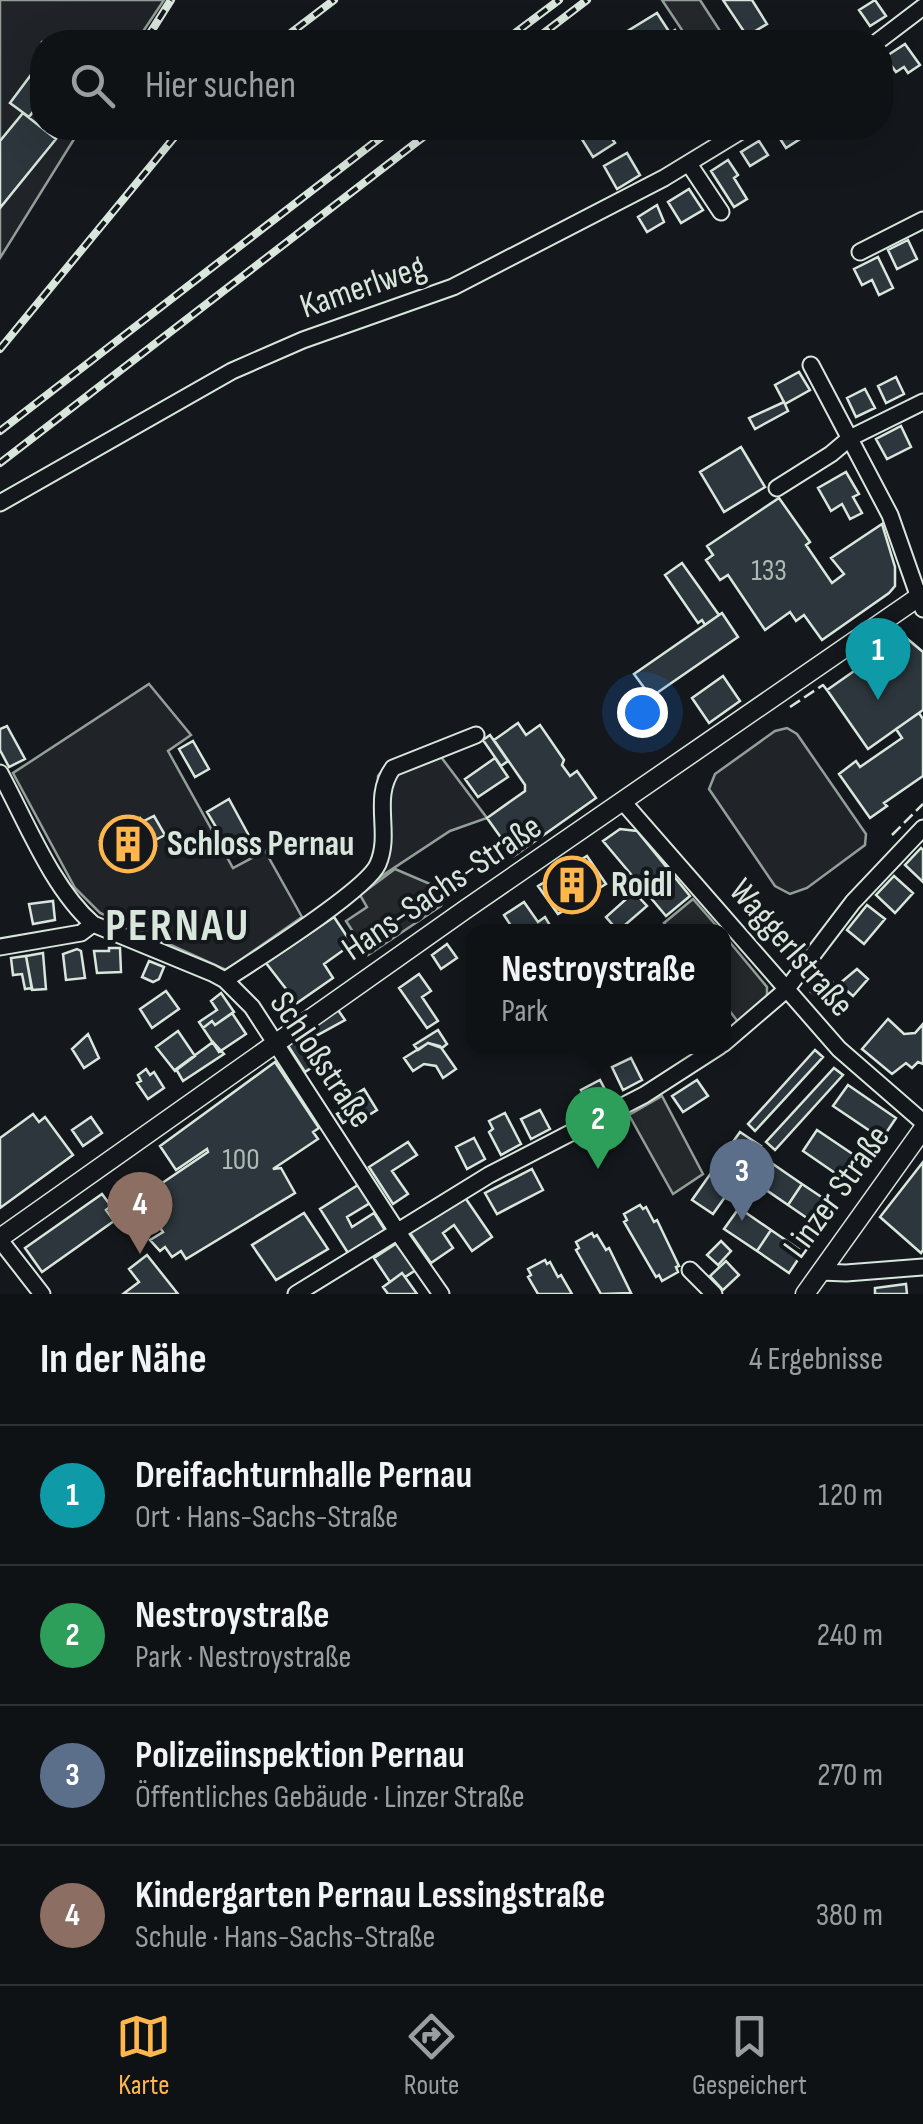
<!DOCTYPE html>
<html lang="de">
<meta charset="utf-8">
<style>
body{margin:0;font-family:"Sofia Sans Condensed",sans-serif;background:#1d2022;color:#f1f3f6}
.you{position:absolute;left:642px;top:712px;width:35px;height:35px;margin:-25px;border:8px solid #fff;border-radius:50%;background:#1a73e8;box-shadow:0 0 0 15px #1a73e833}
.badge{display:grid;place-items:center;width:65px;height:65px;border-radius:50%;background:#ffb74d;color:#fff;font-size:32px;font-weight:700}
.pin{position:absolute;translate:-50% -82px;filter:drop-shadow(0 2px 5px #0008)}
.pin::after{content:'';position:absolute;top:52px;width:35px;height:30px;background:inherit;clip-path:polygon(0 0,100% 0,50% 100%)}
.popup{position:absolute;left:466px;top:924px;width:265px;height:130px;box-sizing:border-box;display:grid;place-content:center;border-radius:20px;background:#0f1215;filter:drop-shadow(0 2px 8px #0005);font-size:32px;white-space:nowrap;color:#9b9ea0}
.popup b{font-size:38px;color:#f1f3f6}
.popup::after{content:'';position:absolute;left:50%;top:100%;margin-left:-20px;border:20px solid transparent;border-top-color:#0f1215}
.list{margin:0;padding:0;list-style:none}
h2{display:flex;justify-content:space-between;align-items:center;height:130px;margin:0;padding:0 40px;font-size:42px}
h2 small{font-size:32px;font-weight:400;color:#9b9ea0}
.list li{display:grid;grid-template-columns:65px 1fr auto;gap:30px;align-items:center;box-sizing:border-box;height:140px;padding:0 40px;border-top:2px solid #2f3234}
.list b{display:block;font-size:38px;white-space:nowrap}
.list p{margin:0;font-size:32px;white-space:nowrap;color:#9b9ea0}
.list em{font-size:32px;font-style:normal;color:#9b9ea0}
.icon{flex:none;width:55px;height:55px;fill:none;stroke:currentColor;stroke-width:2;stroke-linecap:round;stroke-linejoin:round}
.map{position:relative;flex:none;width:923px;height:1294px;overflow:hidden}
.search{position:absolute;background:#0f1215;box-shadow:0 10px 40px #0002;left:30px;right:30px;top:30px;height:110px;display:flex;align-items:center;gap:25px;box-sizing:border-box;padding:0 35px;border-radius:40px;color:#9b9ea0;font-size:38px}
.sheet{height:690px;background:#0f1215}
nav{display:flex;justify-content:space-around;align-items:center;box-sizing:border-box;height:140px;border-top:2px solid #2f3234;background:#0f1215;font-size:28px;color:#9b9ea0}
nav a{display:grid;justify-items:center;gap:5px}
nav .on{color:#ffb74d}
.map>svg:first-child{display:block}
</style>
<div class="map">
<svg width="923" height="1294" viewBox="0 0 923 1294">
<rect width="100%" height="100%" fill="#14181c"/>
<path fill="#202428" stroke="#939e99" stroke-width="2.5" d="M0,0H164L136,42H42V128H81L0,258Z
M149,684L191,735L168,751L233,868L265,851L302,917L226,970L100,913L75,888L13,773Z
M787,728L797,734L866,834L865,845L807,888L790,894L775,886L709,789L715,774L775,731Z
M432,745L487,818L450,831L374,881L378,776L389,762Z"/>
<path fill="#24282b" stroke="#939e99" stroke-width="2.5" d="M662,0H700L724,37L715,42H690Z
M395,869L449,892L441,906L368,955L346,921L367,907L360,895Z
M693,899L721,931H670L664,923Z
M723,934L767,987V998L738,1022L723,1002Z
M662,1096L703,1174L673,1194L629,1115Z"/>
<path fill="#2c363c" stroke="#d8e6dc" stroke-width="2.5" d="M723,0H752L767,24L747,36Z
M875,0L886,16L870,26L859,10Z
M657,13L670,33L675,30L682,42H632L626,32Z
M905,44L920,65L908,73L904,67L896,72L885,57Z
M42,60V100L29,117L10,103Z
M23,113L56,139L0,208V141Z
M588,128H605L615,143L593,157L578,133Z
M781,128H793L800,139L786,148L775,131Z
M759,141L768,155L750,166L741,152Z
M627,153L640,175L617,189L604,166Z
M728,160L738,175L734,178L747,199L734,207L711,171Z
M689,189L703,210L681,223L668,202Z
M657,205L664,222L647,232L638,217Z
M908,240L917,259L897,269L888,250Z
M878,257L893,288L879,295L872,280L862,285L854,269Z
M799,372L810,390L785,404L775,385Z
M896,377L904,394L886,403L878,386Z
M865,389L875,408L856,417L847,398Z
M784,402L788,411L755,429L749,418Z
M901,426L911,447L887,459L876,439Z
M741,447L765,487L724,512L700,472Z
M846,472L859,494L853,497L862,513L850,519L842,504L831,511L818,488Z
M779,498L810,542L806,545L832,583L844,574L831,558L882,524L895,567V586L889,593L822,640L804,615L796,621L790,612L765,630L728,575L720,580L706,560L713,555L707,546Z
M682,563L719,615L705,625L702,620L698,623L665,575Z
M722,613L738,637L651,697L634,674Z
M904,636L923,652V710L868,749L827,690Z
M723,676L740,701L709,723L692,698Z
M919,713L923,719V776L884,803L887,806L870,818L839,774L856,761L860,767L902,738L896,729Z
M518,723L526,735L540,725L564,760L562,765L570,776L577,771L596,798L514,856L487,818L525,791V785L494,740Z
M7,726L25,759L9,767L0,750V729Z
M490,735L508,761L501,766L483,740Z
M193,741L209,769L195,777L179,749Z
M495,758L508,777L478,797L465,779Z
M229,799L254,845L233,856L207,812Z
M154,816L165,835L153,841L142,822Z
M140,818L156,846L116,869L100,841Z
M620,829L637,831L690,896L666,916L603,841Z
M921,848L923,850V882L905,865Z
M587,856L606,884L558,914L538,886Z
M894,876L913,893L895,913L876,895Z
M634,892L647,906L618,931L606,917Z
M53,901L55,920L33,924L29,904Z
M524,902L538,922L545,917L554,932H515L504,915Z
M867,905L885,919L864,944L847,930Z
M334,917L352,944L324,964L333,978L297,1003L266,963Z
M447,944L457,958L441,969L432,955Z
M109,948H120L121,972L97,973L94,951H109Z
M77,949L81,951L85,978L66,980L63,954Z
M43,953L46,989L32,990L26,956Z
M26,956L32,988L25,989L22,974L13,975L11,958Z
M149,961L164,967L159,979L153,982L142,977Z
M857,969L868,979L853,996L839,984Z
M419,974L431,991L422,997L438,1021L427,1028L399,988Z
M823,975L840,988L828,1004L811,992Z
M166,991L179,1009L152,1028L140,1009Z
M221,993L234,1012L215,1025L212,1021L203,1028L199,1022L217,1010L211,1001Z
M338,1010L345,1020L314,1037L309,1030Z
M232,1013L246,1034L219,1052L203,1028L212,1021L215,1025Z
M888,1019L904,1034L915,1033L923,1024V1064L918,1062L912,1068L906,1063L892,1074L862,1049Z
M438,1030L447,1044L442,1048L428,1043L418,1050L414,1045Z
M178,1031L195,1056L175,1071L156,1047Z
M88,1034L99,1058L84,1068L72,1049Z
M303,1034L320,1062L305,1072L287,1044Z
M213,1042L224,1054L183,1081L176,1069Z
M428,1043L440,1046L456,1069L443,1078L436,1066L424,1064L413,1071L404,1058Z
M815,1050L823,1057L755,1131L748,1124Z
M631,1058L642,1080L623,1090L612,1067Z
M275,1062L319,1128L313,1132L318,1139L273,1169L281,1168L295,1193L186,1259L181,1251L172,1257L165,1247L160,1251L150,1240L163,1232L140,1198L208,1152L207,1149L176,1170L160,1146Z
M834,1068L843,1075L775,1150L766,1142Z
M146,1069L150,1075L154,1072L164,1088L148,1099L137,1083L141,1081L138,1075Z
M600,1080L609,1097L592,1106L581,1090Z
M697,1080L708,1096L683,1112L672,1096Z
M848,1085L896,1118L882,1139L833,1106Z
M364,1089L377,1110L351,1126L348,1120L343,1123L337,1114L342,1111L338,1106Z
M540,1110L550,1129L531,1139L521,1119Z
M505,1113L521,1144L501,1155L489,1132L493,1129L489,1121Z
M33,1114L39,1122L45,1117L73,1155L0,1208V1138Z
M91,1117L102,1133L83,1146L72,1130Z
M817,1130L866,1163L851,1184L803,1151Z
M740,1132L761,1146L737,1180L716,1166Z
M474,1138L485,1159L467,1169L456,1147Z
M408,1142L417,1155L392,1171L408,1194L393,1204L369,1167Z
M770,1162L802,1184L788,1205L756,1183Z
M923,1162V1250L921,1253L880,1217Z
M716,1166L737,1180L713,1214L692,1200Z
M532,1169L543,1190L497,1214L485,1193Z
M802,1184L835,1206L820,1227L788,1205Z
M358,1185L370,1203L347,1217L352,1227L374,1213L385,1230L348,1253L320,1209Z
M102,1194L111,1206L106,1210L114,1221L42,1272L25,1248Z
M464,1196L492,1237L472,1251L454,1225L443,1233L453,1248L431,1263L410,1233Z
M640,1205L643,1209L646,1207L654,1222L657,1220L679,1266L676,1267L678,1272L662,1281L659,1275L656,1277L624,1222L627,1220L624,1214Z
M739,1208L771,1230L757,1251L724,1229Z
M304,1213L328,1249L276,1280L252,1245Z
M771,1230L803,1252L789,1273L757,1251Z
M592,1233L594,1237L597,1235L606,1250L609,1248L631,1293L601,1294L576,1250L579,1248L576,1242Z
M721,1241L731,1251L718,1265L707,1255Z
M397,1243L416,1270L405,1277L402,1273L390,1282L374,1258Z
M147,1255L178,1294H123L139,1282L129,1269Z
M545,1260L547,1264L550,1262L558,1277L561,1275L572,1294H538L528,1277L531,1275L528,1269Z
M726,1261L739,1275L723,1290L710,1276Z
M402,1273L405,1277L417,1294H388L383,1287Z
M906,1284L907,1294H875V1288Z"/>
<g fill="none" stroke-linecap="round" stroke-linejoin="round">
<g stroke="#d8e6dc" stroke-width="19">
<path id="minor" d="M877,42L923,7
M689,164L721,212
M860,252L923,220
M811,365L890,515L923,609
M777,488L831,454L850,438L923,402
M0,503L232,371L303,340L453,287L664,178L746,128
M0,773C26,821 52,888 93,924L212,973L225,980L252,1007L397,1231L441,1294
M624,803L839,1049L923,1122
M0,947L81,933L93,924
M225,980C254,961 367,890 378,864C392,832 371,798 393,768L476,735
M723,1044L786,990L853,902L923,828
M0,1240L42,1294
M690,1270L714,1294
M820,1272L846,1273L923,1267
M296,1294L489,1175L644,1095L720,1046"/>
</g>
<g stroke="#d8e6dc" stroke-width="21">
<path id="major" d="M0,1238L466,909L923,594
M805,1294L923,1129"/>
</g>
<use href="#minor" stroke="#14181c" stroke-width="15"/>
<use href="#major" stroke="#14181c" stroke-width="18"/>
<g stroke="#d8e6dc" stroke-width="8">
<path id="rail" d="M147,38L171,0
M279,42L334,0
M503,42L559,0
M532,42L587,0
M0,349L182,128
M0,431L393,128
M0,463L435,128"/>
</g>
<use href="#rail" stroke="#14181c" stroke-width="4" stroke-dasharray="11" stroke-linecap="butt"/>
<path stroke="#d8e6dc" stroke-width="2.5" stroke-dasharray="12 5" stroke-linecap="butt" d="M790,707L823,685L827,690
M892,835L923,804"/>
</g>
<defs>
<g id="building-ring" transform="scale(2.875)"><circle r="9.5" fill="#14181c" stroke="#ffb74d" stroke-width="1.5"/><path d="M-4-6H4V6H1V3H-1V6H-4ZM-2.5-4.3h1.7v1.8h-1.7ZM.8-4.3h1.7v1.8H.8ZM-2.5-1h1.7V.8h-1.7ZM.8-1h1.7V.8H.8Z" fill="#ffb74d"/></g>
</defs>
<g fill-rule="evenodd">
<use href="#building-ring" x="128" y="844"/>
<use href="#building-ring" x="572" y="885"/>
</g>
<g text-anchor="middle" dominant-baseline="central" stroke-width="8" stroke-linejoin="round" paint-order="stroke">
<g font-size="30" fill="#adbab4">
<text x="769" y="571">133</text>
<text x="241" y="1160">100</text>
</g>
<g font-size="35" fill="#d8e6dc" stroke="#14181c">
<text transform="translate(363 287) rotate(-19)">Kamerlweg</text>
<text transform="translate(442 888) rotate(-34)">Hans-Sachs-Straße</text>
<text transform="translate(791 948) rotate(49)">Waggerlstraße</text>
<text transform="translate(321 1060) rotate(56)">Schloßstraße</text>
<text transform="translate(837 1192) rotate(-54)">Linzer Straße</text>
</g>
<g font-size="35" font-weight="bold" fill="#d8e6dc" stroke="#14181c" text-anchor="start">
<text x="167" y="844">Schloss Pernau</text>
<text x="611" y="885">Roidl</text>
</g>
<g font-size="45" font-weight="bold" letter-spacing="2.5" fill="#d8e6dc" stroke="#14181c">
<text x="178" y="926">PERNAU</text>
</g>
</g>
</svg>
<div class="you"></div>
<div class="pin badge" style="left:878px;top:700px;background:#0f9aa8">1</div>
<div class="pin badge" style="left:598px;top:1169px;background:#2e9e5b">2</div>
<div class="popup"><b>Nestroystraße</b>Park</div>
<div class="pin badge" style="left:742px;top:1221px;background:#5c6f8a">3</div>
<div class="pin badge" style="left:140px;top:1254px;background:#8d6e63">4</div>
<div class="search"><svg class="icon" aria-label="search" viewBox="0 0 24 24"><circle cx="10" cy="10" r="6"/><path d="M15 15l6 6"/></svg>Hier suchen</div>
</div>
<section class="sheet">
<h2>In der Nähe<small>4 Ergebnisse</small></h2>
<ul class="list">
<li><span class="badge" style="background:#0f9aa8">1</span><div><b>Dreifachturnhalle Pernau</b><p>Ort · Hans-Sachs-Straße</p></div><em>120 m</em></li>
<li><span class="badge" style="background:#2e9e5b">2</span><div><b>Nestroystraße</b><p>Park · Nestroystraße</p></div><em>240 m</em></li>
<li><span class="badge" style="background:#5c6f8a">3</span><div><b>Polizeiinspektion Pernau</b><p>Öffentliches Gebäude · Linzer Straße</p></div><em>270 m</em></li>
<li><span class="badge" style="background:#8d6e63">4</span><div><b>Kindergarten Pernau Lessingstraße</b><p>Schule · Hans-Sachs-Straße</p></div><em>380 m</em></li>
</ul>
</section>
<nav>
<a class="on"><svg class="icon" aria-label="map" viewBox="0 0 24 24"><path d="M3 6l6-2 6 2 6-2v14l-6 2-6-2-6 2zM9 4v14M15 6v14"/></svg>Karte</a>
<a><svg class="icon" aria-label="directions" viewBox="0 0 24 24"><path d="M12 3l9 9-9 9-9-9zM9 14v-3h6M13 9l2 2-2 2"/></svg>Route</a>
<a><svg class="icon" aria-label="saved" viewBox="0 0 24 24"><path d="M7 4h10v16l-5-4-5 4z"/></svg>Gespeichert</a>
</nav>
